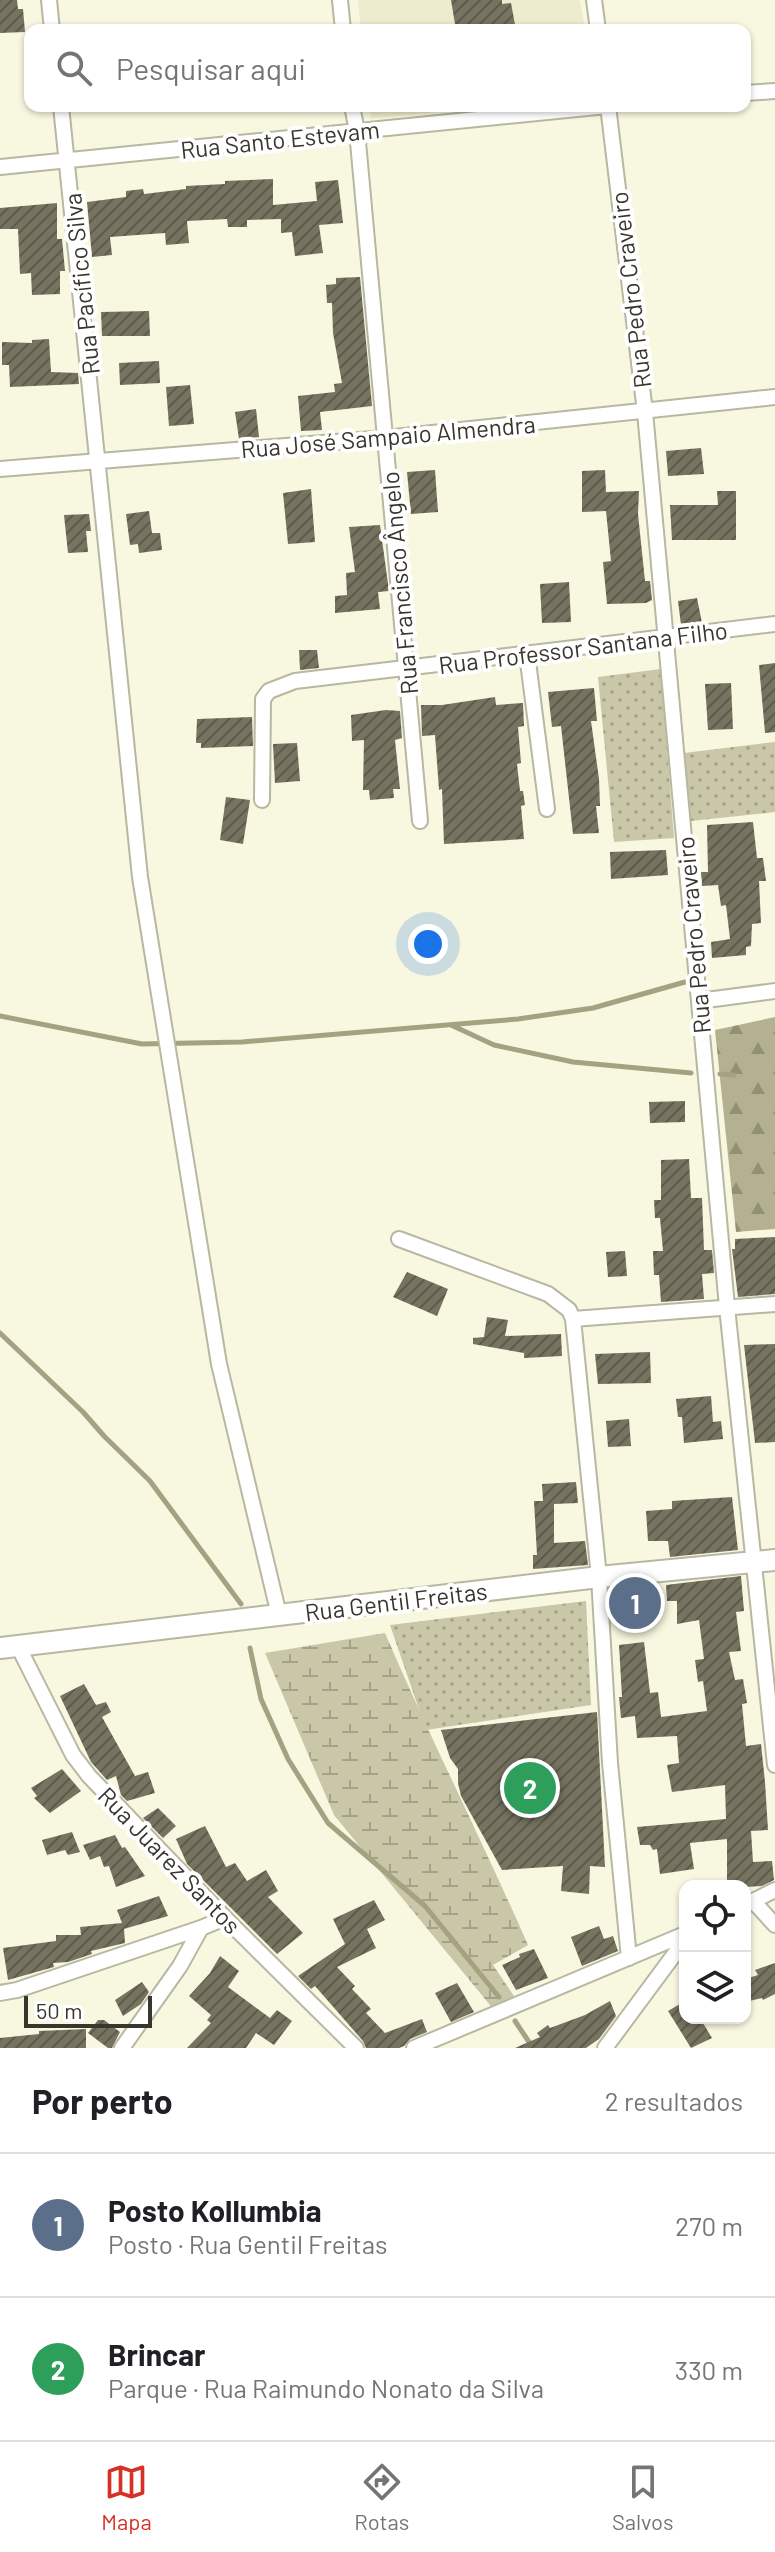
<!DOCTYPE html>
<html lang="pt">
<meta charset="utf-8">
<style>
body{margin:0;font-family:Barlow,sans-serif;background:#f6f6f6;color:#202124}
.controls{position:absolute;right:24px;bottom:24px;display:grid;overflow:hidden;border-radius:16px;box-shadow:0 2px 6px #0004}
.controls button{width:72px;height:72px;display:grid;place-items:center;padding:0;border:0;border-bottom:2px solid #e0e0e0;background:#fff;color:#202124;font:40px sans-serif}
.scale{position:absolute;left:24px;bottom:20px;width:128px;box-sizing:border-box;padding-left:8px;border:4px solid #38372e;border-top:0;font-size:22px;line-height:28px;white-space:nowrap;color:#38372e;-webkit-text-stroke:6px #fff;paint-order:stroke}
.you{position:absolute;left:428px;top:944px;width:28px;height:28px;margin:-20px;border:6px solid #fff;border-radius:50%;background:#1a73e8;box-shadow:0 0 0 12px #1a73e833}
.badge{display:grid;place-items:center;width:52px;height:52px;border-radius:50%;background:#d93025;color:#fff;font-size:26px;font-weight:700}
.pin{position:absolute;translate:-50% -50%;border:4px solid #fff;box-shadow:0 2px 8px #0006}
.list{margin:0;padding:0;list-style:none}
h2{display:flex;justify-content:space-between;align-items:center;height:104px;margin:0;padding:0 32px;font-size:34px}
h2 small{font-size:26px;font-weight:400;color:#757577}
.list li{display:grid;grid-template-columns:52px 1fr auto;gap:24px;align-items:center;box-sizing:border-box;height:144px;padding:0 32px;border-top:2px solid #e0e0e0}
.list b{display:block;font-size:30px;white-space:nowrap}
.list p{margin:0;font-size:26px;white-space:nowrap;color:#757577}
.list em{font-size:26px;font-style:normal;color:#757577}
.icon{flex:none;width:44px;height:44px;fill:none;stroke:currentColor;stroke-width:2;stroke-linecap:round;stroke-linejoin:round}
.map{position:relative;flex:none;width:775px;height:2048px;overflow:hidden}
.search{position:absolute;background:#fff;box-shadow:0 2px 6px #0004;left:24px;right:24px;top:24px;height:88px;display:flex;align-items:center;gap:20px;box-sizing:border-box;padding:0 28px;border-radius:16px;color:#757577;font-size:30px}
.sheet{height:392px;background:#fff}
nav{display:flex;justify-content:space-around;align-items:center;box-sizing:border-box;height:112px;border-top:2px solid #e0e0e0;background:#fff;font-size:22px;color:#757577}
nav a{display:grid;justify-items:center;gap:4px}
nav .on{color:#d93025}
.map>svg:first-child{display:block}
</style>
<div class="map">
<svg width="775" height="2048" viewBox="0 0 775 2048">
<defs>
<pattern id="grass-dots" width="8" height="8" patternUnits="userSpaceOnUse" patternTransform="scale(2)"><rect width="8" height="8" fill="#c9c7a8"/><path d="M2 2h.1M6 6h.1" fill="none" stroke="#a4a289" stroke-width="1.8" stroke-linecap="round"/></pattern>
<pattern id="forest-firs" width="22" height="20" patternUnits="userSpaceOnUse" patternTransform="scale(2)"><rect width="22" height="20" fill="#b3b18f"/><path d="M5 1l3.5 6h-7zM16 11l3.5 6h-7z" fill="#939175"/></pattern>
<pattern id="wetland-marsh" width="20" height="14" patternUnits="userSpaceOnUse" patternTransform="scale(2)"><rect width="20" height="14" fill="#c9c7a8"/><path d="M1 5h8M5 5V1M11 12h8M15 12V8" fill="none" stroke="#a4a289"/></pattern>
<pattern id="building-hatch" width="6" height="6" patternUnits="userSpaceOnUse" patternTransform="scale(2)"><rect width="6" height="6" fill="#767460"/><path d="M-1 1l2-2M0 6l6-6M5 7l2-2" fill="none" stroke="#5d5b4c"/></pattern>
</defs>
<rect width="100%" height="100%" fill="#f8f7e0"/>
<path fill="#eeecce" d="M358,0H580L585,30H361Z
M370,106H493L371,119Z"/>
<path fill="url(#grass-dots)" d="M661,669L674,838L614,842L598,677Z
M775,742V812L691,821L684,753Z
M586,1601L591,1705L426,1730L390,1625Z"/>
<path fill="url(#forest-firs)" d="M775,1017V1229L736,1232L715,1030Z"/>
<path fill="url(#wetland-marsh)" d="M385,1633C430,1738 482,1840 528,1945L493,1965L514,1996L494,2010L334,1815L265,1653Z"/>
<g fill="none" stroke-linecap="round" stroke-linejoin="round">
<path stroke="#a5a282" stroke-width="5" d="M0,1016L142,1044L242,1042L518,1019L593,1008L685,982
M451,1025L494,1045L573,1062L691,1073
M720,1074L734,1075
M0,1333L83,1412L104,1436L150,1481L241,1604
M250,1648L261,1699L288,1759L328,1823L425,1906L499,1997
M515,2021L533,2048"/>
</g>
<path fill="url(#building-hatch)" d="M0,0H17L18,9H23L25,32L0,33Z
M451,0H502V4L511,3L516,30H456Z
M273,179V205L317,201L315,182L338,180L343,223L319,225L323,253L295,256L292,232L281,233V219L247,220V227H228L227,219L187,221L189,243L166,245L165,233L110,237L112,255L92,257L87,202L126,197V191L143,189L144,194L186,189V186L225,184V181Z
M57,203V239H62L65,271H60V294L32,295L31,273L20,274L18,229H0V208Z
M360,277L372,406L320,412L322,430L301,431L298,396L335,392L334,384L342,383L333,333L332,303H327L326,285L336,284V278Z
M149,311L150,336H102L101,312Z
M49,339L51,372L78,373L79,384L10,387L9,365H2V342L32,343V340Z
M159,361L160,383L120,385L119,363Z
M190,385L194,424L169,426L166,387Z
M256,409L259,437L239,439L235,412Z
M701,448L704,474L668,476L666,451Z
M435,470L438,512L411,514L407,472Z
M605,470L606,492L639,491L638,514L645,581H650L652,600L646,603L607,604L603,562L611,561L606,511L582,512V471Z
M311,489L315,542L288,544L283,493Z
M717,491H736V540H672L670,505H718Z
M149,511L152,533H160L162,550L139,553L138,544L130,545L126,514Z
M89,514L91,531H86L88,552L68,553L64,515Z
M380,525L389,591L378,592L380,609L335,613V596L347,595L346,573L355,572L349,527Z
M569,582L571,622L542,623L540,584Z
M697,598L702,623L681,625L678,601Z
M299,650H317L319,668L300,670Z
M775,663V732L765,733L759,665Z
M731,683L733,729L708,730L705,684Z
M594,688L597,721H591L599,779L600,806H596L599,833L573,834L561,726L552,727L548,692Z
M495,697L496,705L523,703L524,726L518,727L521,763L517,764L520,791H523L525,805L521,806L524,839L444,844L442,789L439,790L435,735L422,736L421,705H442Z
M386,710L400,711L402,738L395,740L400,789H393L394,798L370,800L369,790H363L364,740L352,741L351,715Z
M252,717L253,746L201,748V743H196L197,719Z
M297,743L300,781L275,783L273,744Z
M226,797L250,800L243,844L220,840Z
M753,822L757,858H763L766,881H759L761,923L752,924L751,946L746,947V955L712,958L711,942L730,939L726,905L721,906L718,885L702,886L701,872H708L707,825Z
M666,850L668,875L611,879L610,852Z
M685,1101V1122L650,1123L649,1102Z
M689,1159L691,1198H702L704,1250H712L714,1273L702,1274L704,1299L661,1302L659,1275H654L653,1251H663L660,1218H655L654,1200H661V1160Z
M775,1237V1294L738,1297L732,1249H735V1239Z
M625,1251L627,1276L608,1277L606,1252Z
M407,1272L448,1289L437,1316L393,1297Z
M487,1317L508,1320L505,1336L561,1334L562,1356L524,1358V1353L473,1344V1338L484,1337Z
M775,1344V1442L755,1443L744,1345Z
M650,1352L651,1383L598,1384L595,1354Z
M711,1396L713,1422L721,1421L723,1439L684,1443L682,1417H678L676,1399Z
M629,1419L631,1446L608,1447L606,1421Z
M576,1482L578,1503L554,1504V1543L585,1541L588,1565L533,1569V1555H537L534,1501H543L542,1484Z
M732,1497L738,1550L670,1557L668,1541H648L646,1511L672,1509V1501Z
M741,1576L744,1611L736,1612L741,1651L729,1652L735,1680L743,1679L747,1703L742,1704L746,1746L761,1744L765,1782L768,1830L751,1831L753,1862L772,1861L774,1880L762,1886L745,1887L727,1886V1839L690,1843L694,1869L660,1874L657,1849L653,1850L650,1845H640L637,1827L726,1819L725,1785L672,1792L667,1765L679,1763L677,1736L637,1738L635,1716L621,1718L619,1697H622L619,1645L644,1642L650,1693L658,1692L661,1717L707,1711L703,1681L698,1682L695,1660L704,1659L699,1620L677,1624V1601H667L666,1585Z
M84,1684L96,1705L106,1702L111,1712L102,1717L135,1776L148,1772L155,1793L127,1801L121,1795L116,1776L107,1780L91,1762L60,1696Z
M597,1712L605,1867L590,1866L589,1894L561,1891L563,1866L502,1870L461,1796L458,1783V1769L450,1758L441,1730Z
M62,1769L81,1791L50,1813L34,1798L37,1796L31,1788Z
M158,1808L176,1826L163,1838L143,1818Z
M205,1826L226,1867L235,1863L247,1881L266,1870L278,1891L268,1897L303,1933L277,1954L187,1864L176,1839Z
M72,1832L80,1852L68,1855L65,1850L47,1855L42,1840Z
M115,1835L122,1848L125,1847L145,1876L116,1887L109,1866L104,1867L100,1856L90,1860L83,1845Z
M159,1896L168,1916L124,1929L125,1943L91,1951L92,1954L68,1962L53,1963L54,1967L8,1980L3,1948L56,1941V1935H81L80,1927L122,1923L117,1910Z
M374,1900L385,1920L367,1929L376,1948L337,1967L355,1986L352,1989L371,2009L366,2013L385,2033L422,2019L427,2032L410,2039L404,2046L399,2048H366L363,2041L315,1986L311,1989L298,1976L345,1944L333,1919Z
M599,1926L604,1939L613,1936L618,1951L582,1966L571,1937Z
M534,1949L548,1978L516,1990L502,1965L520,1957L519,1954Z
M220,1956L239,1971L228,1987L270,2018L277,2010L292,2021L274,2045L256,2033L246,2048H187L211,2023L207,2020L211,2015L189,1996L210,1973Z
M775,1963V1994L763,2000L762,1998L745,2002V1979L758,1975L755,1970Z
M142,1982L149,1992L141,2004L123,2016L115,2000Z
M457,1983L474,2012L451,2022L435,1993Z
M610,2001L616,2016L599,2039L586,2048H515L540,2037L537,2033L548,2025L550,2028L585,2015Z
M685,2001V2018H700L712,2038L691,2048L668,2011Z
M98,2020H104L120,2032L112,2048H108L88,2033Z
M86,2029V2048H0V2038L39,2034V2031Z"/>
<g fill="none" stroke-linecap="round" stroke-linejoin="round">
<g stroke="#b8b7a1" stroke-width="18">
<path id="street" d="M49,0L52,30
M340,0L343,30
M594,0L598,30
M745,93L775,91
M61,106L140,877L219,1364L279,1615
M352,106L357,131L420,821
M608,106L645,412L727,1307L775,1765
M0,167L607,106
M0,469L385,438L775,397
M527,654L547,809
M262,800L263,699L269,691L295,681L775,624
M699,1001L775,991
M399,1239L548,1294L569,1310L573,1319L599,1577L610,1763L629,1958
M573,1319L775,1304
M18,1646L73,1755L89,1776L225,1918L356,2048
M753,1901L775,1925
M745,1905L775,1890
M0,1993L17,1990L201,1928
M122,2048L180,1966L201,1928L225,1918
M414,2048L685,1934
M605,2048L685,1940"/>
</g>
<g stroke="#b8b7a1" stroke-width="24">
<path id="secondary" d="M0,1648L599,1577L775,1560"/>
</g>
<use href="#street" stroke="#fff" stroke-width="14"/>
<use href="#secondary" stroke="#fff" stroke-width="20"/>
</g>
<g text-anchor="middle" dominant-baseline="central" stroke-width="8" stroke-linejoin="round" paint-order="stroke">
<g font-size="24" fill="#38372e" stroke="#fff">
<text transform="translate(280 139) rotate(-6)">Rua Santo Estevam</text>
<text transform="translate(81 284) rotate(-96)">Rua Pacífico Silva</text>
<text transform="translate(630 290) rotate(-97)">Rua Pedro Craveiro</text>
<text transform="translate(388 436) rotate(-5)">Rua José Sampaio Almendra</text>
<text transform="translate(399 583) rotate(-95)">Rua Francisco Ângelo</text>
<text transform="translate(583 647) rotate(-7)">Rua Professor Santana Filho</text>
<text transform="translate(693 935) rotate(-95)">Rua Pedro Craveiro</text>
<text transform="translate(396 1601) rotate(-7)">Rua Gentil Freitas</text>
<text transform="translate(170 1860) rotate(46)">Rua Juarez Santos</text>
</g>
</g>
</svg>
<div class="controls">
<button><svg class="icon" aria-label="locate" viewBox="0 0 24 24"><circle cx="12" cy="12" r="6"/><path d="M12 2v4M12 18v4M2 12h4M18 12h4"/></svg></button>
<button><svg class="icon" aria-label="layers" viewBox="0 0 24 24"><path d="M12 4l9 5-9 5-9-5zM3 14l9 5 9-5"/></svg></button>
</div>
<div class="scale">50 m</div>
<div class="you"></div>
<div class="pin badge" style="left:635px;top:1603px;background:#5c6f8a">1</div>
<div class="pin badge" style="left:530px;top:1788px;background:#2e9e5b">2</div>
<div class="search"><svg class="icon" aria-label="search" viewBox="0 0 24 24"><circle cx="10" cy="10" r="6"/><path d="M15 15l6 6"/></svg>Pesquisar aqui</div>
</div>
<section class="sheet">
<h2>Por perto<small>2 resultados</small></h2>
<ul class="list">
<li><span class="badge" style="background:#5c6f8a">1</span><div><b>Posto Kollumbia</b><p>Posto · Rua Gentil Freitas</p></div><em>270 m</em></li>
<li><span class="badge" style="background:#2e9e5b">2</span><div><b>Brincar</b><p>Parque · Rua Raimundo Nonato da Silva</p></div><em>330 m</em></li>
</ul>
</section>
<nav>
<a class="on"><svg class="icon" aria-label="map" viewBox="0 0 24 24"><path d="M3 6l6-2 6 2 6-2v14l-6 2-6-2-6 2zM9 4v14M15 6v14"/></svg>Mapa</a>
<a><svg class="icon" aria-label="directions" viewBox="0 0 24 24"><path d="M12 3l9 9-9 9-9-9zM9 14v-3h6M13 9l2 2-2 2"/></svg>Rotas</a>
<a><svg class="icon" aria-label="saved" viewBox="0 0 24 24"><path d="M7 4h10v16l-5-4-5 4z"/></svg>Salvos</a>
</nav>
